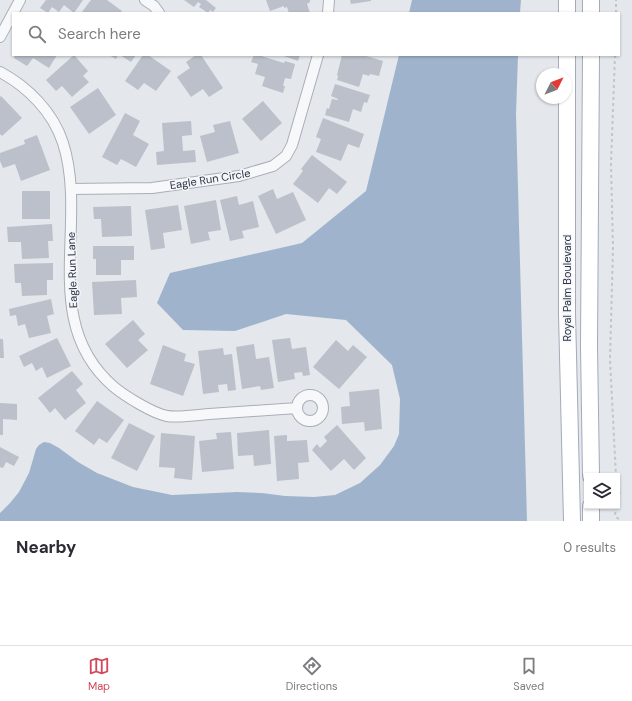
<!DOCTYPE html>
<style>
body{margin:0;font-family:"DM Sans",sans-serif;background:#f7f7f7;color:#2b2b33}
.controls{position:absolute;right:12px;bottom:12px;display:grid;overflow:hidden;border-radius:0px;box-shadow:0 1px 3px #0004}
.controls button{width:36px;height:36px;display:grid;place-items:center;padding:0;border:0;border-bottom:1px solid #e1e1e2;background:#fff;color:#2b2b33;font:20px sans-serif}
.compass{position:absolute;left:536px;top:68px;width:36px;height:36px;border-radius:50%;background:#fff;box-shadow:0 1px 3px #0004;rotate:48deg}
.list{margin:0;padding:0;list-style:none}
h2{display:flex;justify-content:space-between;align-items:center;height:52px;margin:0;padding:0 16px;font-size:17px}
h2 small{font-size:13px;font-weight:400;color:#7c7c81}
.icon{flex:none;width:22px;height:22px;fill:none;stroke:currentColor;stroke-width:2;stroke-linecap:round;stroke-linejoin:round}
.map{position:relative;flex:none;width:632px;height:521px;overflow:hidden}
.search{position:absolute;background:#fff;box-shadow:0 1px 3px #0004;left:12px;right:12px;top:12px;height:44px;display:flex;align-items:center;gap:10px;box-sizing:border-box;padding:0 14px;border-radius:0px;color:#7c7c81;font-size:15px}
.sheet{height:124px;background:#fff}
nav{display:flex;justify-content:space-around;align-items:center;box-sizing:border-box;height:56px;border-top:1px solid #e1e1e2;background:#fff;font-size:11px;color:#7c7c81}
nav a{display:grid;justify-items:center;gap:2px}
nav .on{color:#d1495b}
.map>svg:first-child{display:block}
</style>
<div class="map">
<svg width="632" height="521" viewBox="0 0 632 521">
<rect width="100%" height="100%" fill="#e4e7ec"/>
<path fill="#9fb4cc" d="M412,0H521L520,13H409Z
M399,55H518L516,114L527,521H0V513L10,503L19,492L29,473L36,449L39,445L44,442L50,443L59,448L78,462L97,473L133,487L172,495L237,492L262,493L285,496L314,497L335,495L360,483L380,465L394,446L399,434L400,399L392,365L346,320L286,314L235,331L183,330L157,303L170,273L302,243L366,191Z"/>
<path fill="#bbc0ca" d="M46,0H83L74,13L64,5L59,12L52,7L48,13L40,8Z
M91,0H107L122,11L120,13H81Z
M184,0H206L216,8L213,12L210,10L208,13L199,7L201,4L198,2L194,7Z
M266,0H310V2L307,4L310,13H289L287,7L284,8V6L270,11Z
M350,0H371V1L351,4Z
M15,55H57L49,68L33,58L27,66L14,58Z
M74,55L88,71L83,76L89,82L72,97L62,86L56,91L46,80Z
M109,55H118L116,59Z
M120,55H136L131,62Z
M143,55H148L171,71L156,91L144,83L138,90L125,81Z
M196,55H201L223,88L209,97L203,89L191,97L177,77L190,68L186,62Z
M254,55H258L284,63L285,61L295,64L291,79L285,78L283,86H285L283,93L262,86L265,77L255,74L258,64L251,62Z
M281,55H300L298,61Z
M342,55H363L383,61L379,76L370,74L369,76L363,74L359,87L337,80L338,76L337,75Z
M335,84L370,95L367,103L364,102L361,112L353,109L349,122L325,115L327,108L329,109L332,99L338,100V99L331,96Z
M98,88L116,115L89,134L70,107Z
M1,96L22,118L2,136L0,134V97Z
M263,101L282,123L261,141L242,119Z
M125,113L140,121L133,135L149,144L136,167L121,159L117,165L102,157Z
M323,118L364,134L359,148L348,144L341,161L316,152L321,139L316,137Z
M191,121L192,135L182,136L183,151L195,150L196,162L157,165L156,152L164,151L162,123Z
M230,121L239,153L207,162L200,136L215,132L213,125Z
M37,135L50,170L21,181L15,164L3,168L0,161V153L25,144L24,140Z
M312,155L347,182L337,194L329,188L318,203L293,184L303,171L301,169Z
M273,189L277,199L293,192L306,220L276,234L258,196Z
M22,191H50V219H22Z
M237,196L239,205L253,201L259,227L242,231L244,238L230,241L220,200Z
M216,200L221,230L208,232L210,240L191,244L184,206Z
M178,205L182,230L163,233L165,248L151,250L145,210Z
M131,206L132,236L102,237L101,219H94L93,207Z
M52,224L53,241H48L49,258L22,259L21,242H8L7,227Z
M93,246H134V260H121V275H96V259H93Z
M53,263V280H47V295L22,296L21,283H15L14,264Z
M136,280L137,297L121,298L122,314L94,315L92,282Z
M51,299L54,314L47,316L51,333L29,338L25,324L18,326L16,315L10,316L9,309Z
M133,320L145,334L138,340L148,350L127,368L105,344Z
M57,338L71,366L47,378L42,367L36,371L32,363L24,367L19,356Z
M290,338L292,349L306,347L310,375L303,376L302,372L294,373L295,379L278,382L272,340Z
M0,339H3L4,358H0Z
M336,340L348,351L353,345L367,357L339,389L313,367Z
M254,344L256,359L269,357L274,388L261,390L260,386L242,389L236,347Z
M163,345L186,354L184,361L195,364L183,396L150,384Z
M223,348L224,355L232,354L236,390L228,391L227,384L218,385L219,392L203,394L198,351Z
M72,371L83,384L76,390L86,403L65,420L55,408L50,413L38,398Z
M379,389L382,429L365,431L364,422L342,424L341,407L350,406L349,392Z
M97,401L124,420L107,443L99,438L94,445L75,431Z
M0,403L17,404V420L3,419V435H0Z
M129,423L155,436L137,471L111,458Z
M337,425L366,458L354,470L344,459L331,471L312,450L317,444L320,448L327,441L324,437Z
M269,430L271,464L254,466L253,455L238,456L237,433Z
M231,432L234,469L202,472L199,441L217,439L216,433Z
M161,433L195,436L192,480L174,478L175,468L159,467Z
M287,435V441L307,440L309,462L298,463L299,479L277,481L274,436Z
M0,447L19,457L14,466L6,462L3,468L0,467Z"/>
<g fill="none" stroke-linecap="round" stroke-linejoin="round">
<g stroke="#a9aeb7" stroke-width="12">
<path id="street" d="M145,0L154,6L159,13
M328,13L329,0
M0,37L20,0
M0,72C28,87 53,112 63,143C89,224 38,322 114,387C125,396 152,413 167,416C178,418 198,415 209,414C238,412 268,410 297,408
M71,189L152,188L239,176L273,166L286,156L292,145L318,55
M297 408a13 13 0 1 1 26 0a13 13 0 1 1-26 0Z"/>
</g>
<g stroke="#a3abb8" stroke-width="18">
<path id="primary" d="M567,13V0
M591,13V0
M567,55V314L572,521
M591,476L589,346L591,55
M591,506V521"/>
</g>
<path stroke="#c2c5cb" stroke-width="2" stroke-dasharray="3 3" stroke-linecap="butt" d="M616,13V0
M615,55L611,164L613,248L610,360L616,476
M617,480L620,491L617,503
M616,506L615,516L621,521"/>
<use href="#street" stroke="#f7f8fa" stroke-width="10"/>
<use href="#primary" stroke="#fff" stroke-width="16"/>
</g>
<g text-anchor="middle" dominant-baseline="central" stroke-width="3" stroke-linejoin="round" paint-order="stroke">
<g font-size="11" fill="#2b3445" stroke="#f4f6f9">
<text transform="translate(210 179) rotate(-9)">Eagle Run Circle</text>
<text transform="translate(72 270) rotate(-92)">Eagle Run Lane</text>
<text transform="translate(567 288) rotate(-90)">Royal Palm Boulevard</text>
</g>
</g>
</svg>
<div class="controls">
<button><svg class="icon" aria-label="layers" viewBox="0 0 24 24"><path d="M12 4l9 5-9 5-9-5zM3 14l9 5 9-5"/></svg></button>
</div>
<svg class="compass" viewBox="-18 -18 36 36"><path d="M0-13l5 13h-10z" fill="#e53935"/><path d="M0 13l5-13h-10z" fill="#7c7c81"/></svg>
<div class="search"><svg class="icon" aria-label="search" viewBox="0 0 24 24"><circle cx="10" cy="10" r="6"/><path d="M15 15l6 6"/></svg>Search here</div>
</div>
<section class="sheet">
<h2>Nearby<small>0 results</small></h2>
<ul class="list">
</ul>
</section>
<nav>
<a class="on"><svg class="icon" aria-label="map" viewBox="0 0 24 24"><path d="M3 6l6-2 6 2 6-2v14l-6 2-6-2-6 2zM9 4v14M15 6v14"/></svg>Map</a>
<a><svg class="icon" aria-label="directions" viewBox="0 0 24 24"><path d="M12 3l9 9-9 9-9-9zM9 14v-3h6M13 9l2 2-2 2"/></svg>Directions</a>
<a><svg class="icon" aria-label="saved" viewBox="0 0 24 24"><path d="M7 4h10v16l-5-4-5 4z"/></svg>Saved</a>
</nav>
